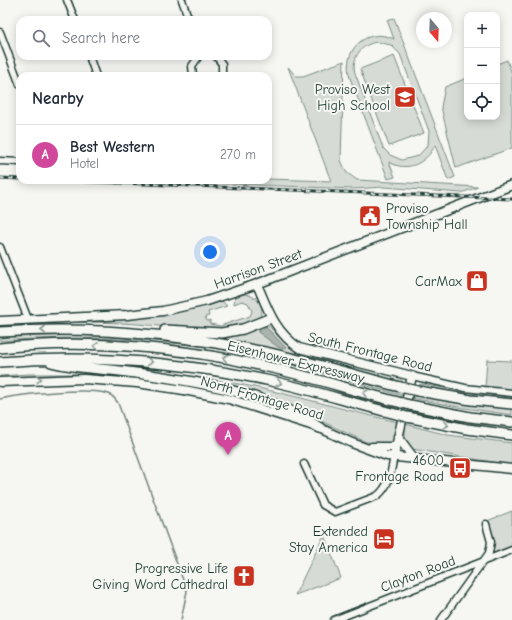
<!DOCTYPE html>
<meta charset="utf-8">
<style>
body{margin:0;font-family:"Comic Neue",sans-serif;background:#f2f2f3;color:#1f2937}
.controls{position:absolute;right:12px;top:12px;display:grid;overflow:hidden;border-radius:8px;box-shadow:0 2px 10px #0003}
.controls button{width:36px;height:36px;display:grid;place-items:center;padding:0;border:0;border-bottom:1px solid #e0e1e3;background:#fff;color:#1f2937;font:20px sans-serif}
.compass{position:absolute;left:416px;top:12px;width:36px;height:36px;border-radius:50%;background:#fff;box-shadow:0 2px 10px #0003;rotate:161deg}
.you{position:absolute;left:210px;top:252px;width:14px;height:14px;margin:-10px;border:3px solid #fff;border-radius:50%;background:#1a73e8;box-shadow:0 0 0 6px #1a73e833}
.badge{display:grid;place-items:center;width:26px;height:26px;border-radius:50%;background:#d93025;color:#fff;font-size:13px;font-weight:700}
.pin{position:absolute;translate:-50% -33px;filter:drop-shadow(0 1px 2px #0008)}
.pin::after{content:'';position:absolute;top:21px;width:14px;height:12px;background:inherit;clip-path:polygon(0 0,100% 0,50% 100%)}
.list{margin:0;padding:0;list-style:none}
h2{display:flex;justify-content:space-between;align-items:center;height:52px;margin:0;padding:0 16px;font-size:17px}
h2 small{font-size:13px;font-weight:400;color:#747a83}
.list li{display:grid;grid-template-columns:26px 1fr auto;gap:12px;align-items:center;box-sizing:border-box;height:60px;padding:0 16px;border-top:1px solid #e0e1e3}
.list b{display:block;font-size:15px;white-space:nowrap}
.list p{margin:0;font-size:13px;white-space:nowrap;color:#747a83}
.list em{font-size:13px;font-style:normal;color:#747a83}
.icon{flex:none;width:22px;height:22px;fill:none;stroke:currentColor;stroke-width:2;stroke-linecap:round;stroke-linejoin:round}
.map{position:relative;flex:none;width:512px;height:620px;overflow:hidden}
.search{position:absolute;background:#fff;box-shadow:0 2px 10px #0003;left:16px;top:16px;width:256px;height:44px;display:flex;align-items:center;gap:10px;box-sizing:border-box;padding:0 14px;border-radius:12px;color:#747a83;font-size:15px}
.panel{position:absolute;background:#fff;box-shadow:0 2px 10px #0003;left:16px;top:72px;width:256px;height:112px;border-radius:12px}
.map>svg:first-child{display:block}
</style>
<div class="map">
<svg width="512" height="620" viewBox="0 0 512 620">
<rect width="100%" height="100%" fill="#f6f6f2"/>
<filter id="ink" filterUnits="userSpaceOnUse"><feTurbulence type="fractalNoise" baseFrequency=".025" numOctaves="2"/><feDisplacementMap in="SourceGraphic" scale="8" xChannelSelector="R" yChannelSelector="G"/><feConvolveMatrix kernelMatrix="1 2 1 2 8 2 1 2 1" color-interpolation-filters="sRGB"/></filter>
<g filter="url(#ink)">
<path fill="#d6dbd6" stroke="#7a8c85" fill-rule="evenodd" d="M394,18L455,177L448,180L435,145C427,163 407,173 389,162L395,177L388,179L350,78C341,50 367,26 394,39L387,20ZM377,42L391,45L400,54L429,131L428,145L418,156L402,160L390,155L383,148L355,73C351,57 362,44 377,42Z
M394,56L424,133L389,146L360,69Z
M507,60L512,74V148L456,168L441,107L445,87L467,78V117H497V64Z
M344,61L341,160L346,172L357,180L478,187L461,193L384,187L354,189L136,180L268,179L331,181L288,67L296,76H303Z
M245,294C256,296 267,306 259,318C253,327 223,330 213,330C188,330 162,326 137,324C92,321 45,321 0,326V324C43,322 86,324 129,319C160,315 192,309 222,301L227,306L208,312L209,316L205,317L207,321L210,320V324L220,326L250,316L252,311L248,303L242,301L234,304L235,297Z
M266,325L270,327L288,346L302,354L301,356L216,337Z
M82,335L179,342L233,350L401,392L404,396C353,383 303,366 251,355C169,338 84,335 0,341V338L11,337Z
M307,356L398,376L404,383L307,357Z
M487,360L512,361V390L485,388Z
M29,374H111L163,380V382L83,375L0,378V376Z
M191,377C262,384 329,407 398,422L394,442L392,444L366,442L310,416L191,379Z
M421,384L474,393L512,397V399L465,394L418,386Z
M417,395L455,402L512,409V415L458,407L412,398Z
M405,424L448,435L512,443V465L411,449L405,437Z
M512,511V547L493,554L494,542L487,521Z
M324,535L341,578L295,595Z"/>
<path fill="#aab3ae" stroke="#72847d" d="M266,327L286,348L285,349L278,347L258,332Z"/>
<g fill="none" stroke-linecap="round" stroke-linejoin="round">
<path stroke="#72847d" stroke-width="1.5" d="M0,399C22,394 89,387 109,394C113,396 116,400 118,403L187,591L181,620"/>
<g stroke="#1f3d34" stroke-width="9">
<path id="minor" d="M67,0L75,20
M182,0L189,20
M0,32L20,85
M89,56L96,76
M216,56L222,64V76
M193,76L192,66L199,56
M0,161L20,162
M0,247L28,319
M412,376L465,388L512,393
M304,464L323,505L335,512L377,496C390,486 391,471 394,456
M334,620L512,550
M441,620L489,553L491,542L486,524"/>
</g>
<g stroke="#1f3d34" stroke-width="11">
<path id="major" d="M257,284C268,310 275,332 299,348L412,376L394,456
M0,321L127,315L163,311L207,301L257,284L512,185
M0,382L84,379L137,383L184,390L229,399L320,428L352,443L387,456L512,469
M398,437L413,457
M372,447H396"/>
</g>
<g stroke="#1f3d34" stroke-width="12">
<path id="highway" d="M165,330L222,333L243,329L271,318
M0,332C89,326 178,334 265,352C310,362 355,375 400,387
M0,348C88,339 182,347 268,367C313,377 357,392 402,403
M0,362C91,354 182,362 271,381C314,390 357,405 400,415
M51,362C73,368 96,368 120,371C184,379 265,390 320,428
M418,391L471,400L512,404
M410,405L470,417L512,422
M407,417L467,429L512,435"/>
</g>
<use href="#minor" stroke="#f6f6f2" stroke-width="6"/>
<use href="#major" stroke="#f6f6f2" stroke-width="8"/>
<use href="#highway" stroke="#f6f6f2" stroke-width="9"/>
<g stroke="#1f3d34" stroke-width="3">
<path id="rail" d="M0,178L20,179
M47,180L512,199"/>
</g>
<use href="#rail" stroke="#f6f6f2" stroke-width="1.5" stroke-dasharray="4.5" stroke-linecap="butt"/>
<g stroke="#1f3d34" stroke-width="12" stroke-linecap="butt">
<path id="highway-bridge" d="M400,387L418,391
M402,403L410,405
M400,415L407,417"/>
</g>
<use href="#highway-bridge" stroke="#f6f6f2" stroke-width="9"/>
</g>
<defs><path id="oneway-chevron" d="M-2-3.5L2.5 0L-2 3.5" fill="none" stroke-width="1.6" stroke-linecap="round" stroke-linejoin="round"/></defs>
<g stroke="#8a9a93">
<use href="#oneway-chevron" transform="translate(43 330) rotate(-180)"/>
<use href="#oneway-chevron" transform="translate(96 346) rotate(-178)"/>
<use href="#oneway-chevron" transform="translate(225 358) rotate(-170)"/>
<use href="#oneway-chevron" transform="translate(150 362) rotate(4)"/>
<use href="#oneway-chevron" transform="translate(39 379) rotate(-3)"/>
<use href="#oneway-chevron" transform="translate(279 383) rotate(14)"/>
<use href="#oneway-chevron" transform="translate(365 393) rotate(-164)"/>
<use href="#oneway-chevron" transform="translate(446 425) rotate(11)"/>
</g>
</g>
<defs>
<g id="school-square" transform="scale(1.15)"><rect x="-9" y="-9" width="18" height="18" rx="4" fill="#c8321e" stroke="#f6f6f2"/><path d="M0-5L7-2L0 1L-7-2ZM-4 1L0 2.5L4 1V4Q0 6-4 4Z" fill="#fff"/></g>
<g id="civic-square" transform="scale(1.15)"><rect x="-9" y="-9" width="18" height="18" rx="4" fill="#c8321e" stroke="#f6f6f2"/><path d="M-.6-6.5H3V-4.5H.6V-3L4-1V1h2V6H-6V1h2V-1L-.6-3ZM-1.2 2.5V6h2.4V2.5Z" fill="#fff"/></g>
<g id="shop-square" transform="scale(1.15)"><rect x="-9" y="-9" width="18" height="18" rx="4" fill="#c8321e" stroke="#f6f6f2"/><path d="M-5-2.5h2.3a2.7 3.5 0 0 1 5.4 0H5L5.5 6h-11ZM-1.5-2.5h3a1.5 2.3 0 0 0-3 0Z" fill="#fff"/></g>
<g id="bus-square" transform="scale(1.15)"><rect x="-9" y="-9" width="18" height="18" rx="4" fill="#c8321e" stroke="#f6f6f2"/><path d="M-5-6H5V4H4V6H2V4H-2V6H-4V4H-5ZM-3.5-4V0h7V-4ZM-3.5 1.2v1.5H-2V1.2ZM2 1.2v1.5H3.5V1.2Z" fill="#fff"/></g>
<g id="hotel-square" transform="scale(1.15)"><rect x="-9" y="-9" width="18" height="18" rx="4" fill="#c8321e" stroke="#f6f6f2"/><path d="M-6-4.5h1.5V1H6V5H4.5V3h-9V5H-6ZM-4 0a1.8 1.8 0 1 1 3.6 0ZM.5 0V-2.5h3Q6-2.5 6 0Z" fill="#fff"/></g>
<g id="church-square" transform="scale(1.15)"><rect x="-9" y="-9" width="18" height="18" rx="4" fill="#c8321e" stroke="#f6f6f2"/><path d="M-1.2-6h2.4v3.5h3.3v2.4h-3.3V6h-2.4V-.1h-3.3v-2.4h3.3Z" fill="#fff"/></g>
</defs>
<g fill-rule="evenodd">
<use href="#school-square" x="405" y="97"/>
<use href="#civic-square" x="370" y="216"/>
<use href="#shop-square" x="477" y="281"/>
<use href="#bus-square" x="460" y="468"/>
<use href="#hotel-square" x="384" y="539"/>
<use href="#church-square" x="244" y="576"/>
</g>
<g text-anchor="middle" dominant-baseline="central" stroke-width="4" stroke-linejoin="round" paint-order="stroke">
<g font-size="14" fill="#1f3d34" stroke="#f6f6f2" text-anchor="end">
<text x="390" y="89">Proviso West<tspan x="390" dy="16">High School</tspan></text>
<text x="386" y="208" text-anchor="start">Proviso<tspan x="386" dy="16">Township Hall</tspan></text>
<text x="462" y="281">CarMax</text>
<text x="444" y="460">4600<tspan x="444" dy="16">Frontage Road</tspan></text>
<text x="368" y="531">Extended<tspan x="368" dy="16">Stay America</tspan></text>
<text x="228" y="568">Progressive Life<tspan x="228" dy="16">Giving Word Cathedral</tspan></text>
</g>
<g font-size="14" fill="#1f3d34" stroke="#f6f6f2">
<text transform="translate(258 269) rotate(-20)">Harrison Street</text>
<text transform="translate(370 352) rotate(14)">South Frontage Road</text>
<text transform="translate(296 362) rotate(14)">Eisenhower Expressway</text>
<text transform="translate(262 398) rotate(16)">North Frontage Road</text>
<text transform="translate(418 574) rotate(-21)">Clayton Road</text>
</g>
</g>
</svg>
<div class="controls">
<button>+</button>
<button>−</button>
<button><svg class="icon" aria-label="locate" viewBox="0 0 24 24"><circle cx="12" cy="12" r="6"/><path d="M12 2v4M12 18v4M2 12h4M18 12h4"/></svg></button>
</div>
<svg class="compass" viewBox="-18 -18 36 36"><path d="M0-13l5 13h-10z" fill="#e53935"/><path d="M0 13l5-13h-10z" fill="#747a83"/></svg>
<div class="you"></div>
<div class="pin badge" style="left:228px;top:455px;background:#d1479c">A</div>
<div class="search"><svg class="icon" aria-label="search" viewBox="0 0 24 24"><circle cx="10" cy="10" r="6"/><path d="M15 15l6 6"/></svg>Search here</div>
<section class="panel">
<h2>Nearby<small></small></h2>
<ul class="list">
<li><span class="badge" style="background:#d1479c">A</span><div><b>Best Western</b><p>Hotel</p></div><em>270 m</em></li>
</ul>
</section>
</div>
